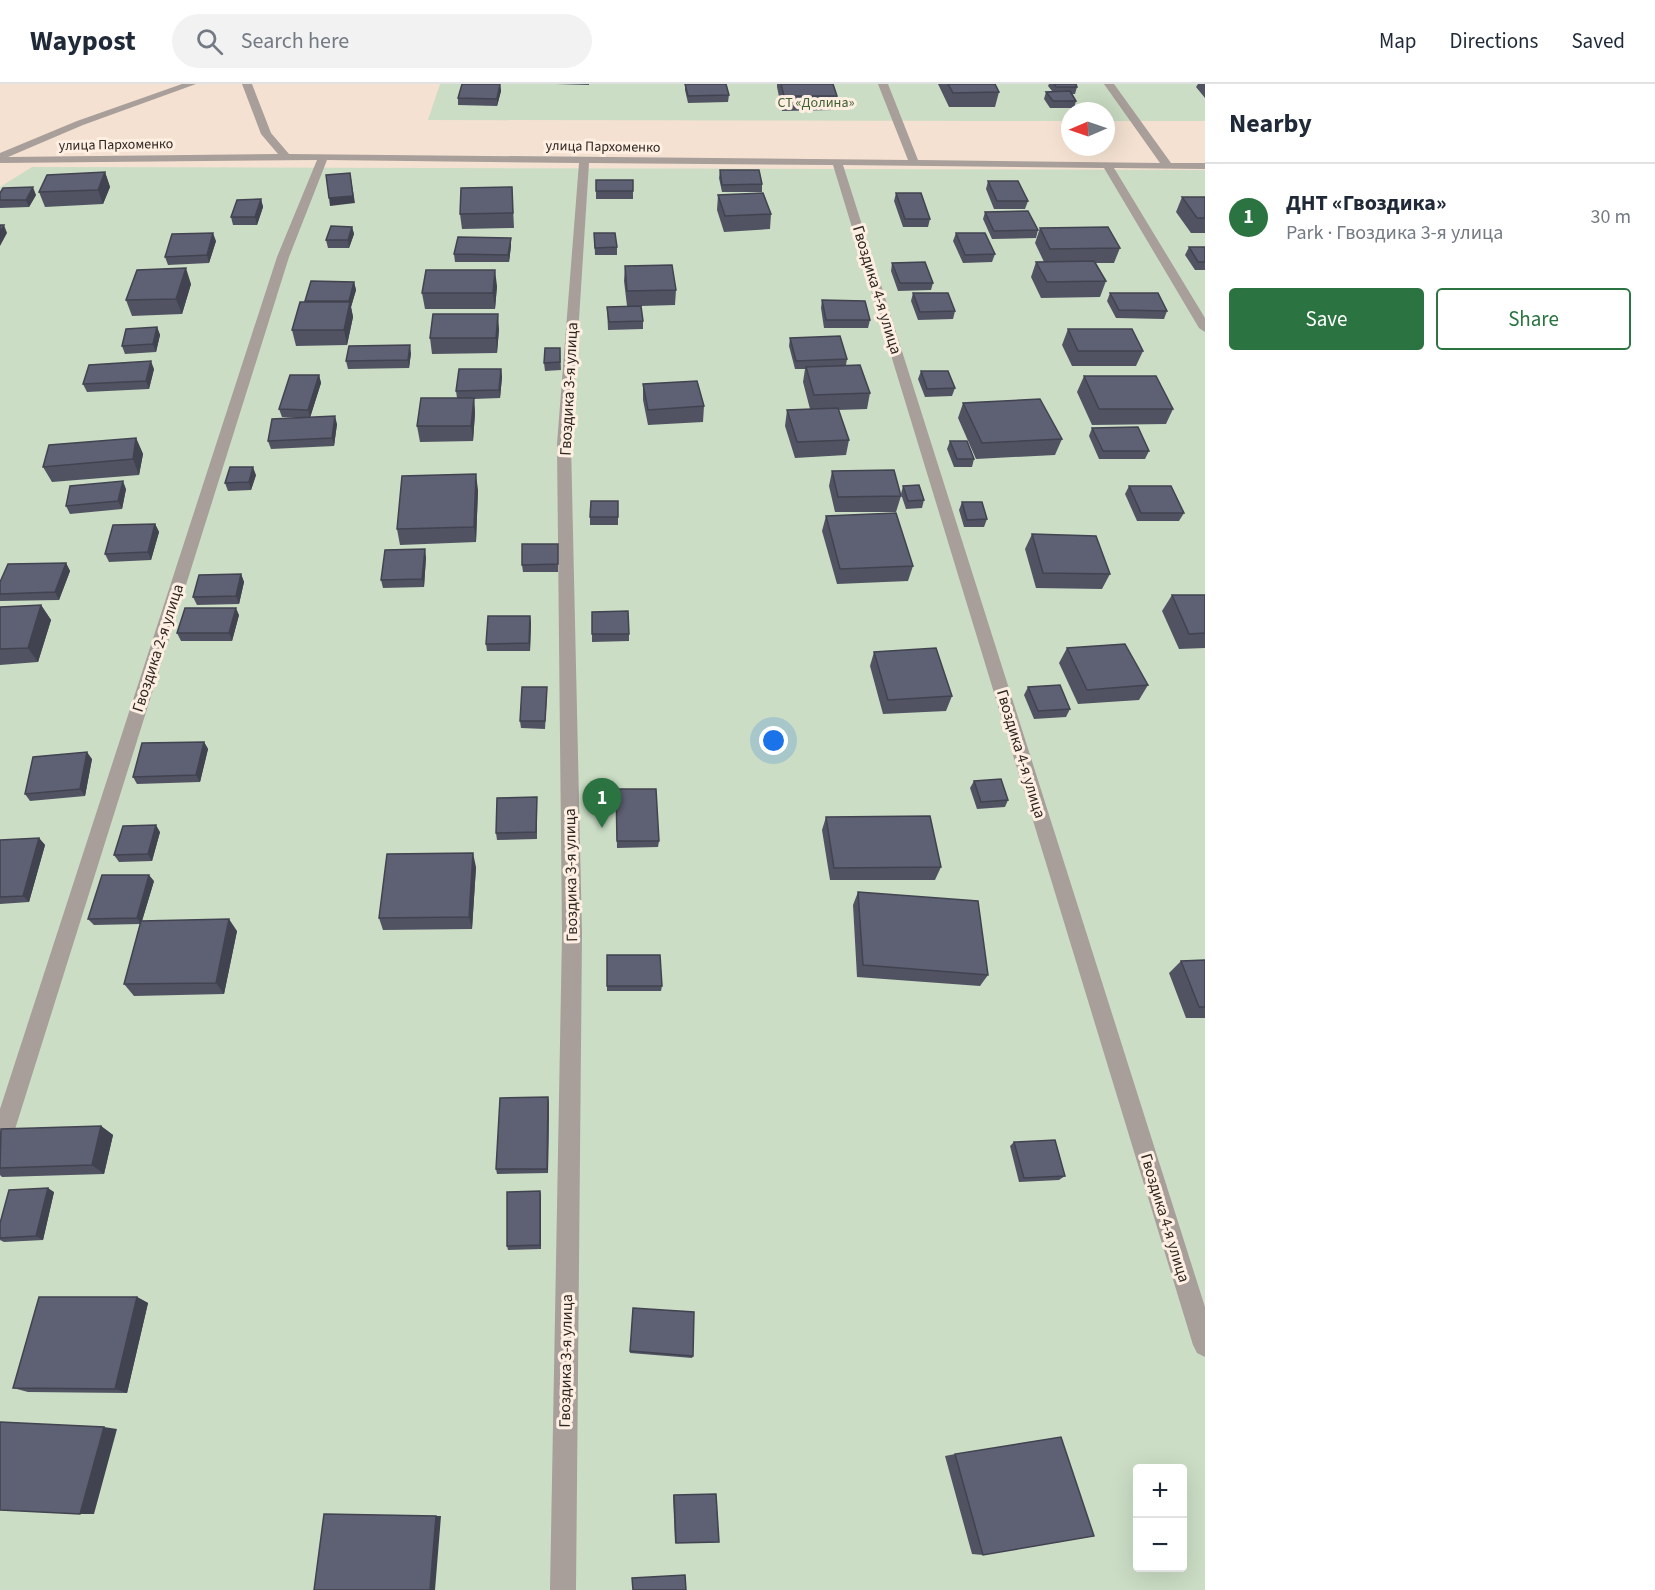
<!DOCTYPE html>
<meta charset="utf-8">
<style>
body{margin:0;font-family:"Source Sans 3",sans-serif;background:#f2f2f3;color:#1f2937}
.controls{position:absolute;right:18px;bottom:18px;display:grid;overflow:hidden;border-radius:6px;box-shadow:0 6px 24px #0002}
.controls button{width:54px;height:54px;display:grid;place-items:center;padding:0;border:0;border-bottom:2px solid #e0e1e3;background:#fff;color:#1f2937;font:30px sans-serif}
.compass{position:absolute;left:1061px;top:18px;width:54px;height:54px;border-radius:50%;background:#fff;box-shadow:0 6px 24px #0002;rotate:268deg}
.you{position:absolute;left:774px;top:657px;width:21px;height:21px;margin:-15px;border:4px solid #fff;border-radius:50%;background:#1a73e8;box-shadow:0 0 0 9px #1a73e833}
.badge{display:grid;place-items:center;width:39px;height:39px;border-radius:50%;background:#2b7340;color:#fff;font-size:20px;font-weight:700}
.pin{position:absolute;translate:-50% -50px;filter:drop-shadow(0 2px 3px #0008)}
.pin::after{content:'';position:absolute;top:32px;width:21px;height:18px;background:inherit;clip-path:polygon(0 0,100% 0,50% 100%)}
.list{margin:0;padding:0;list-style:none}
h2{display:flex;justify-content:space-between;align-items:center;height:78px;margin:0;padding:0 24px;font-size:26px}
h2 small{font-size:20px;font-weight:400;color:#747a83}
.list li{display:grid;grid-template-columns:39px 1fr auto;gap:18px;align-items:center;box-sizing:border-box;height:108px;padding:0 24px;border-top:2px solid #e0e1e3}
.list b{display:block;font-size:22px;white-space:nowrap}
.list p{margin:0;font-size:20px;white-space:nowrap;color:#747a83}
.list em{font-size:20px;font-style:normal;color:#747a83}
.actions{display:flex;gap:12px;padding:18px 24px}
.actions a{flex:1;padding:14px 0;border:2px solid #2b7340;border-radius:6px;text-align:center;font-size:21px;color:#2b7340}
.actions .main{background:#2b7340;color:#fff}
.icon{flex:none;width:33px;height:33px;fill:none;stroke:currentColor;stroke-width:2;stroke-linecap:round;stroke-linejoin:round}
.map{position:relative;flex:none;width:1205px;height:1506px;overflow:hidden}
header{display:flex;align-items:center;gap:36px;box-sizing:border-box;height:84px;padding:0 30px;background:#fff;border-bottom:2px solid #e0e1e3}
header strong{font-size:28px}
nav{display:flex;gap:33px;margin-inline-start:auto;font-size:21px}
.search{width:420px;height:54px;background:#f2f2f3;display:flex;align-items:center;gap:15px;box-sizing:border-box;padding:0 21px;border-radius:33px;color:#747a83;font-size:22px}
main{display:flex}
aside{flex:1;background:#fff}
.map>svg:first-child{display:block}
</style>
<header>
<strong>Waypost</strong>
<div class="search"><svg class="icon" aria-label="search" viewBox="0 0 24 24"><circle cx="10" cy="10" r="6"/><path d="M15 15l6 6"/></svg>Search here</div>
<nav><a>Map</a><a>Directions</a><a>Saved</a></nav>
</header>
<main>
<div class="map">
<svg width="1205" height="1506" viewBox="0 0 1205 1506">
<rect width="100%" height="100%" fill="#f4e1d1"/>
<path fill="#cbddc5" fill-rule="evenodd" d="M440,0H1205V37H1106V27H1070V37L428,36Z
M32,83L1205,86V1506H0V103ZM1138,1384H1182V1484H1138Z"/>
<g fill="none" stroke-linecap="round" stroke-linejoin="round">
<path fill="#a89e9a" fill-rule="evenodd" d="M182,0H196L83,41L8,73L278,70L261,50L242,0H252L271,49L289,70L908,76L878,0H888L918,76L1160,79L1104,0H1114L1171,79H1205V85L1114,84L1205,234V248L1199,244L1104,84L843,81L1205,1223V1273L1197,1269L1193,1261L833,81L589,79L571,360L582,850L576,1506H550L562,850L557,360L579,79L327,76L289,173L11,1058L8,1066L0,1069V1025L277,173L317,76L0,79V69L77,37Z"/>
</g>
<path fill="#515363" d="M500,0L501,7L497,22L458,21V14Z
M556,0H589V1Z
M685,0H726L729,11L728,18L688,19L685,6Z
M777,0H833L837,12L834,26L782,27L777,3Z
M938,0H995L999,8L995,23H949Z
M1049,0H1076L1077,3L1075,10H1072L1076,17L1074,24H1050L1044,15L1046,8L1052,7L1048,2Z
M1198,0H1205V14L1196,3Z
M720,86L762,100V108H722L719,94Z
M105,88L110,103L103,120L45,123L39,108Z
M596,96H633V115H596Z
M988,97L1028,117L1025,125H994L986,105Z
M512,103L514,144L462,145L460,130Z
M0,109L36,111L29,123L0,124Z
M896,109L930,135L928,143H903L894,117Z
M718,111L771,130L770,145L724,148L717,126Z
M1182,113H1205V149H1191L1176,128Z
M261,115L263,123L257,141H233L231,133Z
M985,128L1038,146L1036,154L992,155L983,135Z
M352,143L354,150L349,164H328L326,156Z
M1040,144L1120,164L1114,179H1096L1106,197L1100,213L1041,214L1031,193L1036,178H1044L1035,159Z
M594,149L617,163V171H595Z
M956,149L995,170L992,178L963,179L953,157Z
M216,157L209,179L168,181L165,173Z
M511,162L509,178H455L454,170Z
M1189,163H1205V186H1195L1185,171Z
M892,179L933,199L931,206L898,207L891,187Z
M625,182L676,206L675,221L641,222L643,237V245L608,246L607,223L627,222L624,197Z
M354,198L356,206L351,223L353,233L347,261L296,262L292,246L305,218V217Z
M191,200L182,230L132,232L126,216Z
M497,202L495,225H425L422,209Z
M913,209L955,227L953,235L918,236L911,217Z
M1110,209L1167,227L1164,235L1116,234L1107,217Z
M822,216L870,236L868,244H824L821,224Z
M157,243L160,251L156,268L125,270L122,262Z
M499,245L497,269L432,270L430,254Z
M1068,245L1143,267L1136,282H1072L1062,261Z
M790,254L847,275L846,281L870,309L867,325L838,326L849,356L846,371L795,374L785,342L787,326L810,325L803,298L805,285H795L789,262Z
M560,264L561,286L545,287L544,279Z
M411,269L409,284L348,285L346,277Z
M154,285L149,305L87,308L83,300Z
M501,285L502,293L500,314L474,315L475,329L473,357L420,358L417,342L457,314L456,307Z
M921,287L955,304L952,312L925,313L918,295Z
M319,291L321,299L310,333L337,340L334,362L271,365L268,357L300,334L282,333L279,325Z
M1084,292L1173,325L1166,340L1092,341L1077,308Z
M643,300L704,322L703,338L648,341L643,316Z
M963,319L1062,355L1055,371L976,375L958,334Z
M1092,344L1149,367L1145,375H1099L1089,352Z
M136,354L143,370L139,391L52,398L43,383Z
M950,357L974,375L972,383H954L947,365Z
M832,387L901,412L896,428H835L829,402Z
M256,391L251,406L228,407L225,399Z
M903,402L924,416L922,424L906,425L901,410Z
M1129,402L1184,429L1179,437H1137L1125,410Z
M126,405L122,425L70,430L66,422Z
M478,406L476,458L400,461L397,445Z
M618,417V441H590V433Z
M962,418L987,435L984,443H964L959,426Z
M826,432L913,482L908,497L837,500L822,447Z
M155,440L159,448L151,476L109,478L105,470Z
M1032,450L1110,490L1102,505L1036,504L1025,465Z
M558,460V488H523L522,481Z
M426,473L424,503L383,504L381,496Z
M66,479L70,487L59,516L0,517V498Z
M241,490L244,498L239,520L197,521L193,513Z
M1172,511H1205V564L1179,565L1162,527Z
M41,521L51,536L38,578L0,581V523Z
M592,528L629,550V557L592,558Z
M239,531L232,557H181L177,549Z
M530,532L531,540L530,567H487L486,560Z
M1067,564L1148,601L1139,616L1078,620L1059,579Z
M874,568L952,612L946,627L883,630L870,582Z
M1028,603L1070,625L1066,633L1034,635L1024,611Z
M547,610L545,645L521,644L520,637Z
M204,658L208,665L200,698L137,700L133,693Z
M92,675L85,712L30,717L25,710Z
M974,697L1008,716L1005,723L977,725L970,704Z
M616,705L659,757L658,763L617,764Z
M537,720V755L497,756L496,749Z
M826,733L941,783L935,796H830L822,746Z
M160,748L152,777L119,778L114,771Z
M39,754L45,761L29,818L0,820V756Z
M476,783L472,845L383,846L379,834Z
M154,797L142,837L237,847L224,910L134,912L124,900L140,840L94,841L88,835Z
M858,808L988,891L980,902L857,893L853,821Z
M607,871L662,902L661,907H607Z
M1205,876V934H1186L1169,889L1181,877Z
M549,1018L548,1089L497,1090L496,1085Z
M101,1042L113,1051L104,1090L2,1093L0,1091V1047Z
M1014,1058L1065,1092L1059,1096L1019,1098L1010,1062Z
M54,1108L43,1156L4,1158L0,1156V1139Z
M541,1111V1165L508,1166L507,1162Z
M137,1213L148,1219L127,1309L28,1308L13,1304Z
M633,1224L693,1272L692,1274L630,1269Z
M955,1370L983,1471L972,1470L945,1372Z
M673,1411H674L719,1458L675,1459Z"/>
<path fill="#424350" d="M500,0L501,7L497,22V15Z
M105,88L110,103L103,120L98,106Z
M350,89L355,119L330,122L329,114Z
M33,103L36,111L29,123L26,116Z
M261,115L263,123L257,141L255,133Z
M4,141L7,149L0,162V148Z
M352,143L354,150L349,164L348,156Z
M213,149L216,157L209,179L207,171Z
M511,154V162L509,178L508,171Z
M186,184L191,200L182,230L176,215Z
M495,186L497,202L495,225L493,209Z
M354,198L356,206L351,223L353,233L347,261L344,246L350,220L349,217Z
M498,230L499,245L497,269L496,254Z
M157,243L160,251L156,268L153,260Z
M410,261L411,269L409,284L408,276Z
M151,277L154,285L149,305L146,297Z
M501,285L502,293L500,314L499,306Z
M319,291L321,299L310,334L308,326Z
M474,314L475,329L473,357L471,342Z
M335,332L337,340L334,362L332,354Z
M136,354L143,370L139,391L133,375Z
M253,383L256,391L251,406L249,398Z
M476,390L478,406L476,458L474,443Z
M123,397L126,405L122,425L118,417Z
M155,440L159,448L151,476L148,468Z
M425,465L426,473L424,503L422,495Z
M66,479L70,487L59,516L55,508Z
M241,490L244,498L239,520L236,512Z
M41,521L51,536L38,578L28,564Z
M236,524L239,531L232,557L229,549Z
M530,532L531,540L530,567L529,559Z
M204,658L208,665L200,698L196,691Z
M87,668L92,675L85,712L80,705Z
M156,741L160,748L152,777L148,770Z
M39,754L45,761L29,818L23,812Z
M473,769L476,783L472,845L469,833Z
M149,791L154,797L141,840L137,834Z
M229,835L237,847L224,910L216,899Z
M548,1013L549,1018L548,1089L547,1085Z
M101,1042L113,1051L104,1090L92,1081Z
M48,1104L54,1108L43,1156L36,1152Z
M540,1107L541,1111V1165L540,1161Z
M137,1213L148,1219L127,1309L115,1305Z
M104,1343L117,1345L94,1430H80Z
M436,1432H441L435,1506H430Z"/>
<path fill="#5e6073" stroke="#424350" stroke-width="1.5" d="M462,0H500L497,15L458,14Z
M685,0H726L729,11L688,12Z
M781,0H833L837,12H784Z
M948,0H995L999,8L953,9Z
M1054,0H1076L1077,3H1056Z
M1070,7L1076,17H1053L1046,8Z
M720,86H759L762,100L722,101Z
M105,88L98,106L39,108L47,91Z
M350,89L353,112L329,114L326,91Z
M596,96H633V107H596Z
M988,97H1018L1028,117H997Z
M33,103L26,116H0V109L3,104Z
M512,103L513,129L460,130L461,104Z
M763,109L771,130L725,132L718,111Z
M896,109H921L930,135H905Z
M1182,113H1205V134H1197Z
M261,115L255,133H231L237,116Z
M1028,127L1038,146L994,147L985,128Z
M0,141H4L0,148Z
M331,142L352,143L348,156H326Z
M1108,143L1120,164L1050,165L1040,144Z
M213,149L207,171L165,173L172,150Z
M594,149H615L617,163L595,164Z
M956,149H985L995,170L965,171Z
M458,153L511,154L508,171L454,170Z
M1189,163H1205V178H1198Z
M1094,177L1106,197L1047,198L1036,178Z
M925,178L933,199H900L892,179Z
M672,181L676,206L627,207L625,182Z
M186,184L176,215L126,216L137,186Z
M426,186H495L493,209H422Z
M311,197L354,198L349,217H305Z
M913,209H948L955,227L920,228Z
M1110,209H1158L1167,227L1119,226Z
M822,216L865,217L870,236H826Z
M300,218H350L344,246H292Z
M641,222L643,237L609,238L607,223Z
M433,230H498L496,254H430Z
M157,243L153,260L122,262L126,245Z
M1068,245H1132L1143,267H1078Z
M840,252L847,275L796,277L790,254Z
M410,261L408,276L346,277L349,262Z
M545,264H560V278L544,279Z
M151,277L146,297L83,300L89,281Z
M860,281L870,309L814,311L806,283Z
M459,285H501L499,306L456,307Z
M921,287H948L955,304L927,305Z
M290,291H319L308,326L279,325Z
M1084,292H1156L1173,325H1099Z
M697,297L704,322L648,326L643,300Z
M421,314H474L471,342H417Z
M1040,315L1062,355L982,359L963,319Z
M838,324L849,356L797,358L787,326Z
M335,332L332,354L268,357L272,335Z
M1138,343L1149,367H1103L1092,344Z
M136,354L133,375L43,383L49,361Z
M950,357H967L974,375H957Z
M230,383H253L249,398L225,399Z
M894,386L901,412L838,413L832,387Z
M476,390L474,443L397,445L402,392Z
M123,397L118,417L66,422L70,402Z
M919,401L924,416L908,417L903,402Z
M1129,402H1171L1184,429H1141Z
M591,417H618V433H590Z
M962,418H982L987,435L967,436Z
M896,429L913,482L840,485L826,432Z
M155,440L148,468L105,470L113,441Z
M1032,450L1096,452L1110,490L1043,489Z
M522,460H558V480L522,481Z
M425,465L422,495L381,496L385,466Z
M66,479L55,508L0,510V498L8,480Z
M241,490L236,512L193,513L199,491Z
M1172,511H1205V549L1189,550Z
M41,521L28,564L0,565V523Z
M185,524H236L229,549H177Z
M628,527L629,550H592V528Z
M488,532H530L529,559L486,560Z
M1125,560L1148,601L1087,606L1067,564Z
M936,564L952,612L888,616L874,568Z
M1060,601L1070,625L1038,627L1028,603Z
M522,603H547L545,637H520Z
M204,658L196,691L133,693L142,659Z
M87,668L80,705L25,710L33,673Z
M1001,695L1008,716L981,718L974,697Z
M616,705H656L659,757H617Z
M537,713L536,748L496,749L497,714Z
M930,732L941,783L834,784L826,733Z
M156,741L148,770L114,771L123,742Z
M39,754L23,812L0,813V756Z
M473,769L469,833L379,834L387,770Z
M102,791H149L137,834L88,835Z
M858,808L978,817L988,891L863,881Z
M229,835L216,899L124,900L141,837Z
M607,871H660L662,902H607Z
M1205,876V923H1199L1181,877Z
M548,1013L547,1085H496L500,1014Z
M101,1042L92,1081L0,1084L1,1045Z
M1055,1056L1065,1092L1024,1094L1014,1058Z
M48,1104L36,1152L0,1154V1139L9,1106Z
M540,1107V1161L507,1162V1108Z
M39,1213H137L115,1305L13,1304Z
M633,1224L694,1228L693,1272L630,1267Z
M0,1338L104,1343L80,1430L0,1426Z
M1061,1353L1094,1452L983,1471L955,1370Z
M716,1410L719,1458L676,1459L674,1411Z
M324,1430L436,1432L430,1506H314Z
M685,1491L686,1506H633L632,1494Z"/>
<g text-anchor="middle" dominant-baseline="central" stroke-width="6" stroke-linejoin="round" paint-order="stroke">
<g font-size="14" fill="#406034" stroke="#feefe2">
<text x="816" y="19">СТ «Долина»</text>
</g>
<g font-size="14" fill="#2e2721" stroke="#feefe2">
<text transform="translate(116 61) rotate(-1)">улица Пархоменко</text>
<text transform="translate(603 63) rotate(1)">улица Пархоменко</text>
</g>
<g font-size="16" fill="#2e2721" stroke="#feefe2">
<text transform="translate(877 206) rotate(73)">Гвоздика 4-я улица</text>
<text transform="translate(569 305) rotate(-87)">Гвоздика 3-я улица</text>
<text transform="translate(158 564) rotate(-72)">Гвоздика 2-я улица</text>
<text transform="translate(1021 670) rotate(73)">Гвоздика 4-я улица</text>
<text transform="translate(571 791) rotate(-91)">Гвоздика 3-я улица</text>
<text transform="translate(1165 1134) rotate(73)">Гвоздика 4-я улица</text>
<text transform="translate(566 1277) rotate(-89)">Гвоздика 3-я улица</text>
</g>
</g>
</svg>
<div class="controls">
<button>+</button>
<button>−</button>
</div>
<svg class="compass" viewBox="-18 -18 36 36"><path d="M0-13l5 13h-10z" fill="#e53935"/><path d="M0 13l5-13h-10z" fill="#747a83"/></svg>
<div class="you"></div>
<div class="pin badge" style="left:602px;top:744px">1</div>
</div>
<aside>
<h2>Nearby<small></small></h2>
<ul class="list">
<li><span class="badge">1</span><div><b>ДНТ «Гвоздика»</b><p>Park · Гвоздика 3-я улица</p></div><em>30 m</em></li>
</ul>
<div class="actions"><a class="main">Save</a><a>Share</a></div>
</aside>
</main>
